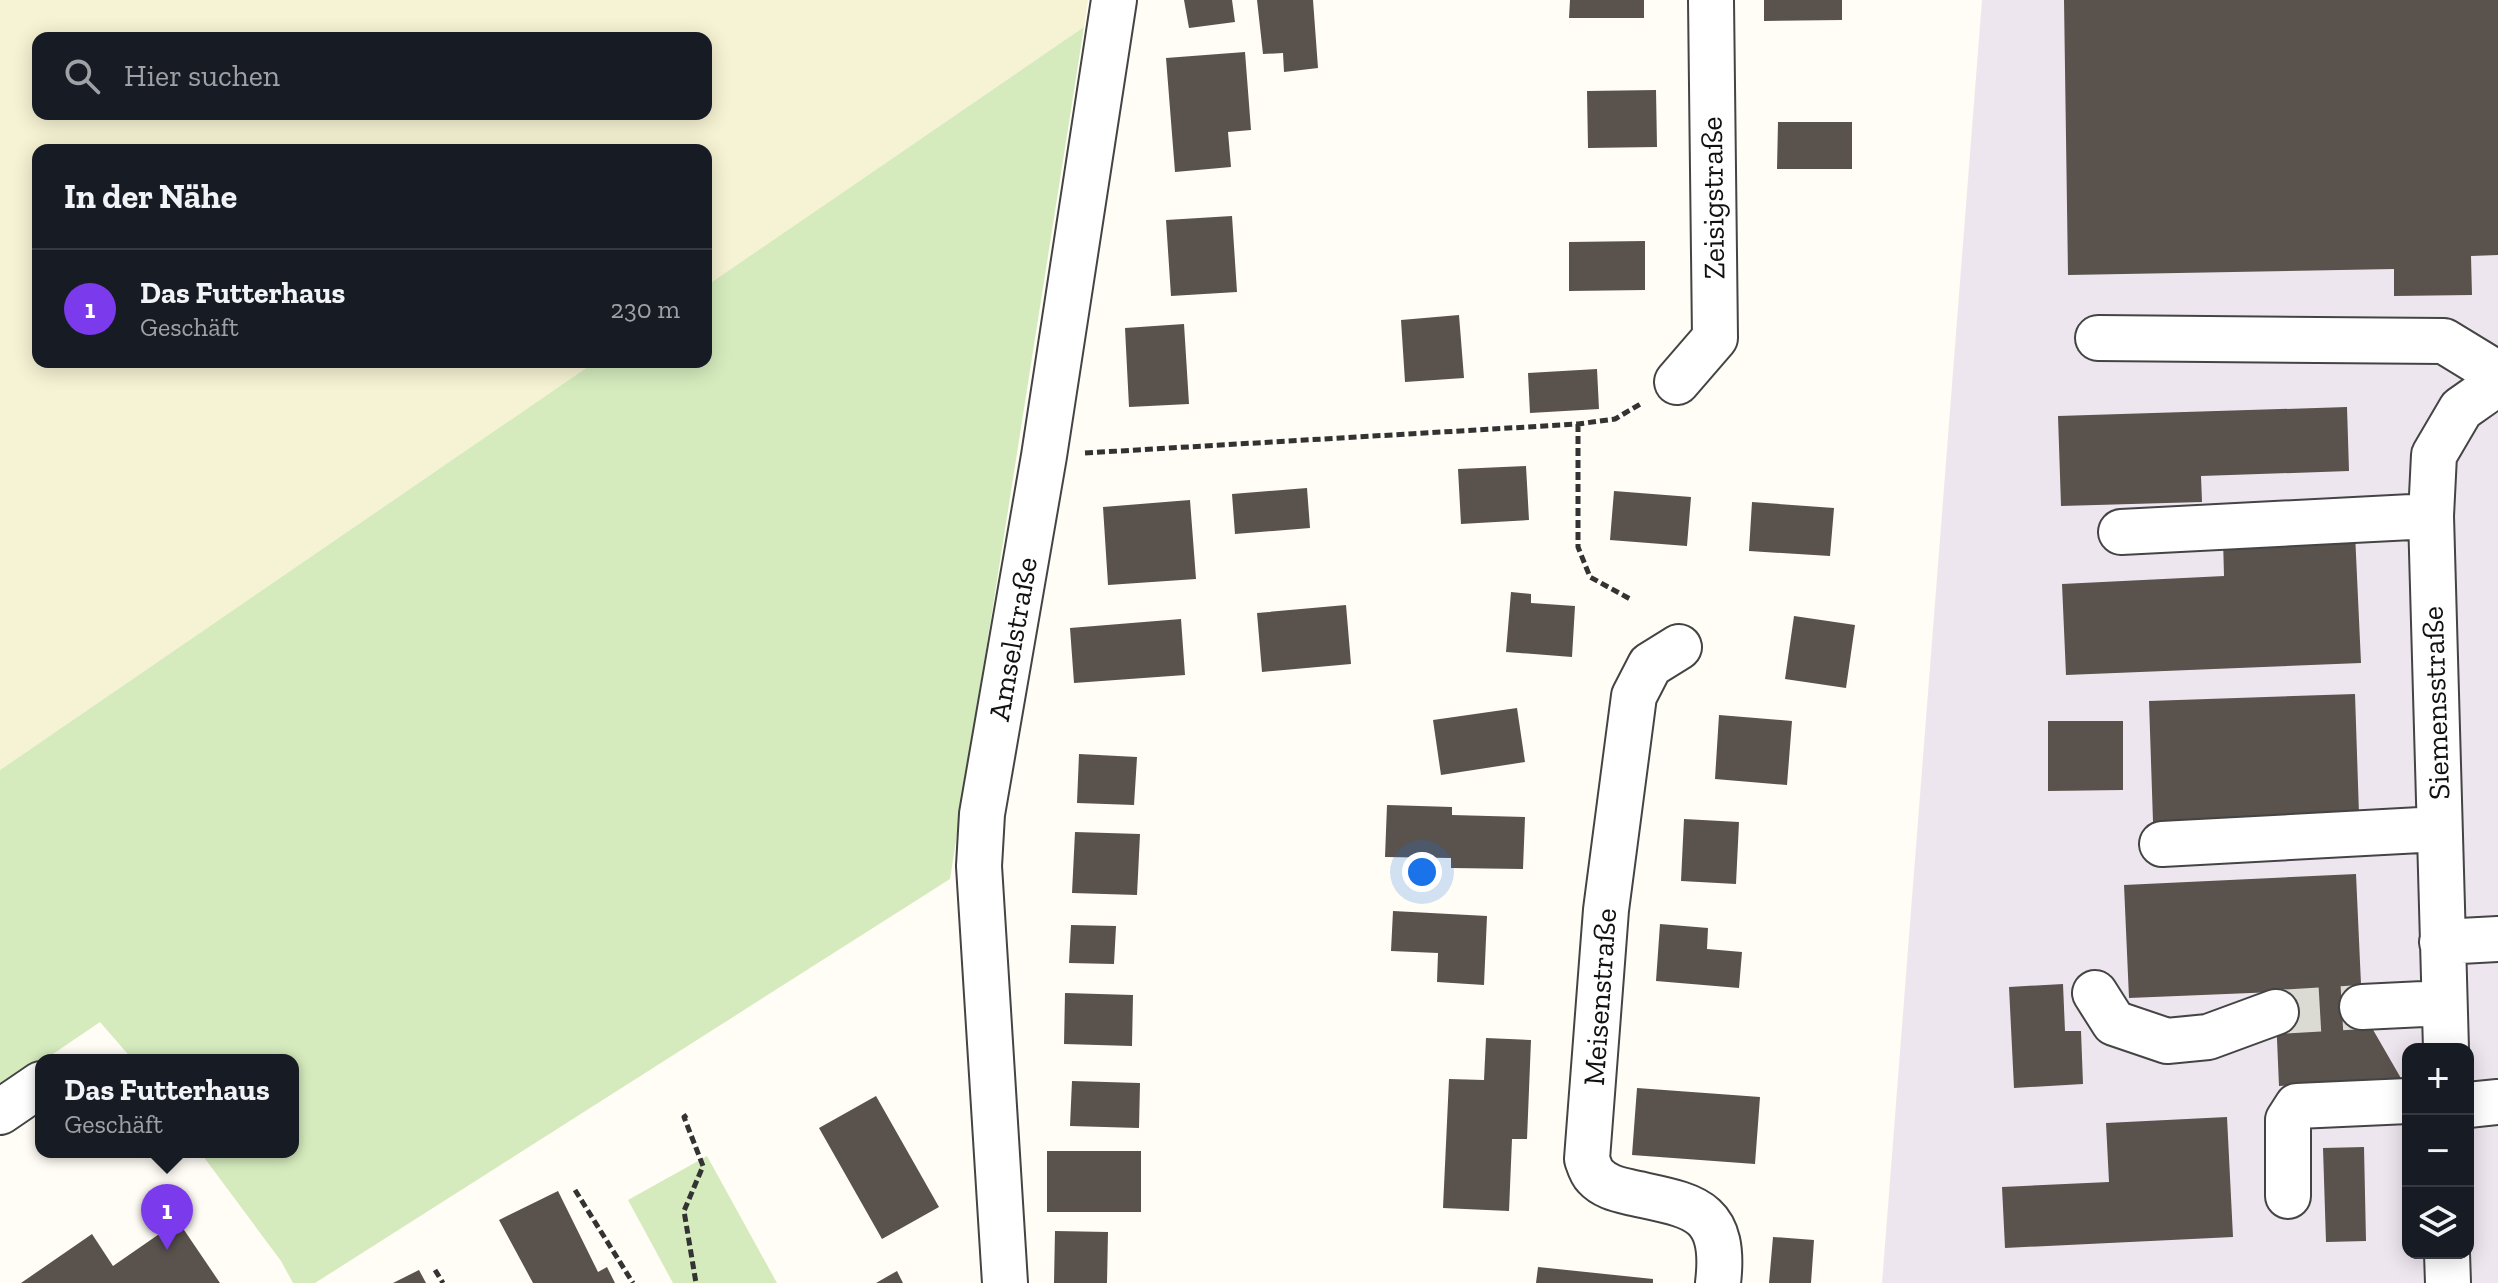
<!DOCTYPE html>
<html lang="de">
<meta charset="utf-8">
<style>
body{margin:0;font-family:"Zilla Slab",serif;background:#20242c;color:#f1f3f6}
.controls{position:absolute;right:24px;bottom:24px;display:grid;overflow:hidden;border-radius:16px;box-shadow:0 4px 20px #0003}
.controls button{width:72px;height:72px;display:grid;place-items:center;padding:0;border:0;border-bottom:2px solid #363941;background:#171b24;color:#f1f3f6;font:40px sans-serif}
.you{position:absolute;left:1422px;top:872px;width:28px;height:28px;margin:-20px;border:6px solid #fff;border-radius:50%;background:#1a73e8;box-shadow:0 0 0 12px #1a73e833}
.badge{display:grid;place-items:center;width:52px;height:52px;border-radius:50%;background:#7c3aed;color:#fff;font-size:26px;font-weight:700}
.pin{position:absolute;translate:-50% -66px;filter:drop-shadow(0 2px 4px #0008)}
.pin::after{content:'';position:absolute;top:42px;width:28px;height:24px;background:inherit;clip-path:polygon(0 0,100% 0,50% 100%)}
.popup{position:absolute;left:35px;top:1054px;width:264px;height:104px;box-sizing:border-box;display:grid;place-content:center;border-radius:16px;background:#171b24;filter:drop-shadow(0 2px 6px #0005);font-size:26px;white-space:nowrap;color:#9ea1a6}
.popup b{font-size:30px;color:#f1f3f6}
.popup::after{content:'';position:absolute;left:50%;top:100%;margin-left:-16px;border:16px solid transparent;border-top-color:#171b24}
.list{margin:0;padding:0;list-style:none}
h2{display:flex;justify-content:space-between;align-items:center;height:104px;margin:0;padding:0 32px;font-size:34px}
h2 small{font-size:26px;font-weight:400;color:#9ea1a6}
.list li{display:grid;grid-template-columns:52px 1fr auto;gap:24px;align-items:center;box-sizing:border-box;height:120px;padding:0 32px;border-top:2px solid #363941}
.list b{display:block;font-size:30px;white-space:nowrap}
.list p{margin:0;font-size:26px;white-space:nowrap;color:#9ea1a6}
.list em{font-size:26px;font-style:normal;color:#9ea1a6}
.icon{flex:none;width:44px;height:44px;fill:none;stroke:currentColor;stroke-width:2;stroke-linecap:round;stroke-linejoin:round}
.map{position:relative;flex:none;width:2498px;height:1283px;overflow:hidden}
.search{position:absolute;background:#171b24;box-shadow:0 4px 20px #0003;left:32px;top:32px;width:680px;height:88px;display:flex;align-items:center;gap:20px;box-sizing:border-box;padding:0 28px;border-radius:16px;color:#9ea1a6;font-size:30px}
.panel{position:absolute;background:#171b24;box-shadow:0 4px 20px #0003;left:32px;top:144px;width:680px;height:224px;border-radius:16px}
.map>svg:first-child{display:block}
</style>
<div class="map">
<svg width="2498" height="1283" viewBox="0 0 2498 1283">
<rect width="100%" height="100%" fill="#fffdf5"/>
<path fill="#eee6ef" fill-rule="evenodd" d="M1982,0H2498V1283H1882ZM2408,1049H2468V1253H2408Z"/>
<path fill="#f6f3d4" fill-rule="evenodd" d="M0,0H1088L1084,27L706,286V150H38V362H595L0,770ZM38,38H706V114H38Z"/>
<path fill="#d5ebbd" d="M1084,27L950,879L315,1283H293L281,1261L200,1152H293V1060H133L100,1022L0,1090V770L595,362H706V286Z
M707,1156L777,1283H673L628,1200Z"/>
<path fill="#5a524d" d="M1184,0H1232L1235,22L1189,28Z
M1257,0H1313L1318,68L1284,72L1283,53L1263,54Z
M1570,0H1644V18H1569Z
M1764,0H1842V20L1764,21Z
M2064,0H2498V255L2471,256L2472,295L2394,296V269L2068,275Z
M1245,52L1251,130L1228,132L1231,167L1175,172L1166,58Z
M1656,90L1657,147L1588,148L1587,91Z
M1778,122H1852V169H1777Z
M1232,216L1237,292L1171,296L1166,220Z
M1645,241V290L1569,291V242Z
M1459,315L1464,378L1405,382L1401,320Z
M1184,324L1189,404L1129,407L1125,328Z
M1597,369L1599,409L1530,413L1528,373Z
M2347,407L2349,471L2201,476L2202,502L2061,506L2058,416Z
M1526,466L1529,520L1461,524L1458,469Z
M1307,488L1310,528L1235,534L1232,494Z
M1614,491L1691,497L1687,546L1610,540Z
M1190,500L1196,579L1108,585L1103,507Z
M1752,502L1834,508L1830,556L1749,551Z
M2355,533L2361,663L2066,675L2062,584L2224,576L2223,539Z
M1511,592L1531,594V603L1575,606L1572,657L1506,652Z
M1346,605L1351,664L1262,672L1257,613Z
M1794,616L1855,625L1846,688L1785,679Z
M1181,619L1185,675L1074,683L1070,628Z
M2355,694L2359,814L2153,822L2149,701Z
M1517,708L1525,762L1441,775L1433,720Z
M1719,715L1792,721L1787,785L1715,779Z
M2048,721H2123V790L2048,791Z
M1079,754L1137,757L1134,805L1077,803Z
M1387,805L1452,807V815L1525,817L1523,869L1451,868V858L1385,857Z
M1684,819L1739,822L1736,884L1681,881Z
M1075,832L1140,834L1137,895L1072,893Z
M2356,874L2363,1028H2372L2402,1080L2279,1086L2275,992L2129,998L2124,885Z
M1393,911L1487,916L1484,985L1437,982L1438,953L1391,951Z
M1660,924L1708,928L1707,949L1742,952L1739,988L1656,981Z
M1071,925L1116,926L1114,964L1069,963Z
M2063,984L2065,1031H2081L2083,1084L2014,1088L2009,987Z
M1065,993L1133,995L1132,1046L1064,1044Z
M1486,1038L1531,1040L1527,1139H1512L1509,1211L1443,1208L1449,1079L1484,1080Z
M1072,1081L1140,1083L1139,1128L1070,1126Z
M1637,1088L1760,1097L1755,1164L1632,1155Z
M876,1096L939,1207L882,1239L819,1128Z
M2227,1117L2233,1237L2005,1248L2002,1187L2109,1182L2106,1123Z
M2364,1147L2366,1241L2326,1242L2323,1148Z
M1047,1151H1141V1212H1047Z
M558,1191L598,1272L607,1267L615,1283H533L499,1220Z
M178,1221L220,1283H21L92,1234L113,1266Z
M1055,1231L1108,1232L1107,1283H1054Z
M1773,1237L1814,1240L1811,1283H1769Z
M1538,1267L1653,1279V1283H1536Z
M419,1270L426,1283H393Z
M897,1271L903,1283H876Z"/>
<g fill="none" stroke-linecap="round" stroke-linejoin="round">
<path stroke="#dbdad3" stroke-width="44" stroke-dasharray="44 22" stroke-linecap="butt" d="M2276,1012L2362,1007"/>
<g stroke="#444" stroke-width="48">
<path id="minor" d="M2098,338L2444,341L2498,374
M1677,382L1715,338L1711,0
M2121,532L2431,516
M1679,647L1650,665L1634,696L1606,910L1587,1159C1589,1165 1591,1172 1595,1176C1604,1186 1616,1189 1629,1192C1691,1206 1727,1206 1718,1283
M2162,844L2439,829
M2442,942L2498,939
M2095,993L2114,1023L2167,1041L2208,1037L2276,1012
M2362,1007L2444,1003
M2446,1049L2431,516L2434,455L2461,409L2498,383
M2468,1105L2498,1102
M0,1112L41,1084
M2288,1196V1120L2297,1106L2408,1101
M2447,1253L2448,1283
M1005,1283L979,866L982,814L1044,456L1114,0"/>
</g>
<path stroke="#333" stroke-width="5" stroke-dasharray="8 4" stroke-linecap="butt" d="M1578,424V547L1590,577L1632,600
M1085,453L1578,424L1615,419L1642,403
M687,1115L684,1117L703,1166L684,1211L696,1283
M575,1190L633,1283
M435,1270L443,1283"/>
<use href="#minor" stroke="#fff" stroke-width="44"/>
</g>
<g text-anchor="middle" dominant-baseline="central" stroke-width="8" stroke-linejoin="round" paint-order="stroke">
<g font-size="30" fill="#111" stroke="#fff">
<text transform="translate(1713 198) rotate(-91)">Zeisigstraße</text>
<text transform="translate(1013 639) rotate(-80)">Amselstraße</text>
<text transform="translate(2436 703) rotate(-92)">Siemensstraße</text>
<text transform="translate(1600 997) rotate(-86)">Meisenstraße</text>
</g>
</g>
</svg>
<div class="controls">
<button>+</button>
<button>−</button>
<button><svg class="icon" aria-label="layers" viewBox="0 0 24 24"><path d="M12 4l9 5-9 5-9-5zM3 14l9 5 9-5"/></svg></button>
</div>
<div class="you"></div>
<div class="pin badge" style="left:167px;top:1250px">1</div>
<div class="popup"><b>Das Futterhaus</b>Geschäft</div>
<div class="search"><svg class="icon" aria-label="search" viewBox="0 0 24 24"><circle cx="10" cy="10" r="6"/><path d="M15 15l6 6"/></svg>Hier suchen</div>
<section class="panel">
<h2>In der Nähe<small></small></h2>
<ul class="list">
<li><span class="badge">1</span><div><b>Das Futterhaus</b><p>Geschäft</p></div><em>230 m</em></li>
</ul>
</section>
</div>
